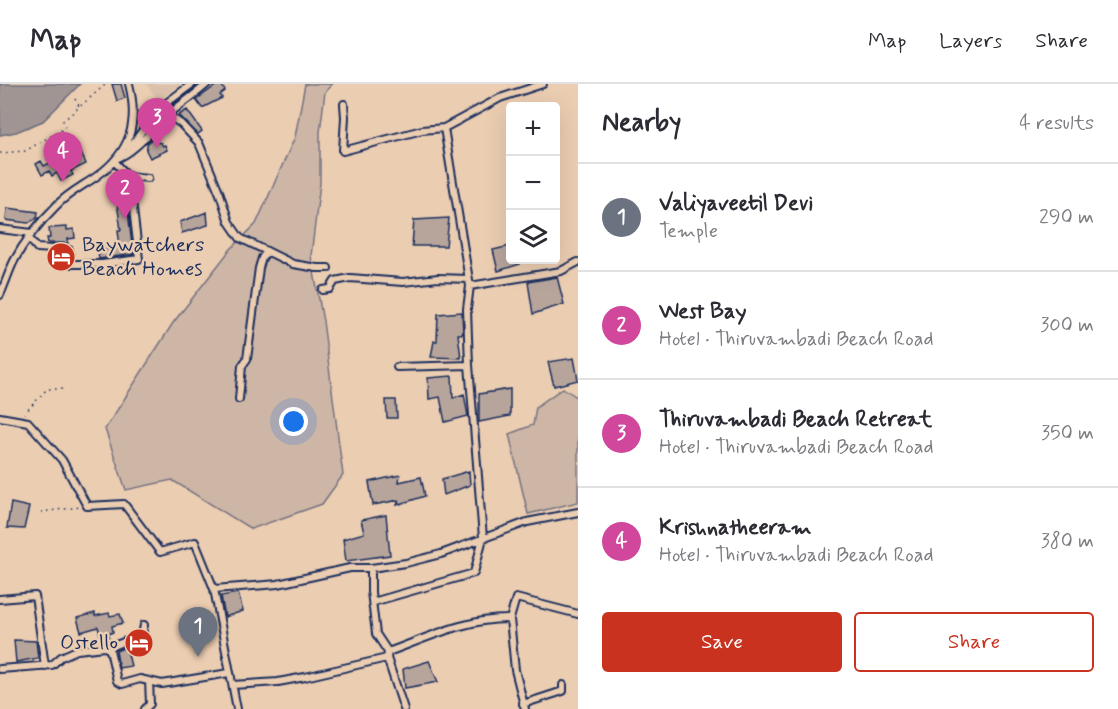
<!DOCTYPE html>
<meta charset="utf-8">
<style>
body{margin:0;font-family:Mynerve,sans-serif;background:#f7f7f7;color:#2b2b33}
.controls{position:absolute;right:18px;top:18px;display:grid;overflow:hidden;border-radius:6px;box-shadow:0 6px 24px #0002}
.controls button{width:54px;height:54px;display:grid;place-items:center;padding:0;border:0;border-bottom:2px solid #e1e1e2;background:#fff;color:#2b2b33;font:30px sans-serif}
.you{position:absolute;left:294px;top:338px;width:21px;height:21px;margin:-15px;border:4px solid #fff;border-radius:50%;background:#1a73e8;box-shadow:0 0 0 9px #1a73e833}
.badge{display:grid;place-items:center;width:39px;height:39px;border-radius:50%;background:#c8321e;color:#fff;font-size:20px;font-weight:700}
.pin{position:absolute;translate:-50% -50px;filter:drop-shadow(0 2px 3px #0008)}
.pin::after{content:'';position:absolute;top:32px;width:21px;height:18px;background:inherit;clip-path:polygon(0 0,100% 0,50% 100%)}
.list{margin:0;padding:0;list-style:none}
h2{display:flex;justify-content:space-between;align-items:center;height:78px;margin:0;padding:0 24px;font-size:26px}
h2 small{font-size:20px;font-weight:400;color:#7c7c81}
.list li{display:grid;grid-template-columns:39px 1fr auto;gap:18px;align-items:center;box-sizing:border-box;height:108px;padding:0 24px;border-top:2px solid #e1e1e2}
.list b{display:block;font-size:22px;white-space:nowrap}
.list p{margin:0;font-size:20px;white-space:nowrap;color:#7c7c81}
.list em{font-size:20px;font-style:normal;color:#7c7c81}
.actions{display:flex;gap:12px;padding:18px 24px}
.actions a{flex:1;padding:14px 0;border:2px solid #c8321e;border-radius:6px;text-align:center;font-size:21px;color:#c8321e}
.actions .main{background:#c8321e;color:#fff}
.icon{flex:none;width:33px;height:33px;fill:none;stroke:currentColor;stroke-width:2;stroke-linecap:round;stroke-linejoin:round}
.map{position:relative;flex:none;width:578px;height:625px;overflow:hidden}
header{display:flex;align-items:center;gap:36px;box-sizing:border-box;height:84px;padding:0 30px;background:#fff;border-bottom:2px solid #e1e1e2}
header strong{font-size:28px}
nav{display:flex;gap:33px;margin-inline-start:auto;font-size:21px}
main{display:flex}
aside{flex:1;background:#fff}
.map>svg:first-child{display:block}
</style>
<header>
<strong>Map</strong>
<nav><a>Map</a><a>Layers</a><a>Share</a></nav>
</header>
<main>
<div class="map">
<svg width="578" height="625" viewBox="0 0 578 625">
<rect width="100%" height="100%" fill="#ebcdb1"/>
<filter id="ink" filterUnits="userSpaceOnUse"><feTurbulence type="fractalNoise" baseFrequency=".0167" numOctaves="2"/><feDisplacementMap in="SourceGraphic" scale="12" xChannelSelector="R" yChannelSelector="G"/><feConvolveMatrix kernelMatrix="1 2 1 2 8 2 1 2 1" color-interpolation-filters="sRGB"/></filter>
<g filter="url(#ink)">
<path fill="#dbc1ab" d="M146,0H181L159,17Z"/>
<path fill="#cdb6a5" stroke="#747282" stroke-width="1.5" d="M305,0H332L325,8L320,48V99L311,172L323,237L343,391L322,420L251,445L172,396L126,406L105,345L173,239L230,166L256,140L295,53Z
M563,304L578,314V418L528,430L509,350L533,341L536,323Z"/>
<path fill="#a19593" stroke="#6b6c7e" stroke-width="1.5" d="M0,0H80L43,37L16,48L0,51Z"/>
<path fill="#b7a59c" stroke="#1b2f5e" stroke-width="1.5" d="M112,0H121L125,14L117,17Z
M218,0H221L225,7L220,11L222,14L202,24L196,16Z
M187,26L202,47L198,50L179,31Z
M61,50L70,62L73,61L77,71L81,69L86,80L71,87L73,91L61,97L57,89L52,92L49,87L42,91L36,80L41,77L44,82L58,75L54,67L62,63L56,52Z
M153,54L156,58L161,59L163,62L165,61L167,66L150,74L146,66L148,58Z
M126,111L133,170L99,175L98,167L120,163L118,146H121L116,112Z
M7,124L38,128L37,134L28,139L6,136Z
M207,128L208,141L182,149L180,138Z
M449,134L446,162H412L414,136Z
M67,143V146L74,145L75,154L68,155V159H48L47,154H50L49,144Z
M510,162V176H518L520,180L498,187L493,166Z
M557,193L564,220L533,230L528,198Z
M462,228L463,250H458L461,274L431,273L434,257H437L438,230Z
M574,274L578,296L554,302L548,278Z
M452,292L453,314L464,310L468,332L445,338L440,313L429,315L428,294Z
M510,305V332L479,338V310Z
M386,316H396L397,334H387Z
M469,387L470,401L444,411L442,395Z
M400,391L399,398L421,393L425,412L397,421L399,416L373,421L369,398Z
M11,419L29,423L24,445L7,444Z
M386,431L390,471L346,477L343,455L364,449L361,436Z
M238,509L243,527L225,533L221,512Z
M95,529V532L109,529L110,532L120,530L123,539L112,542L113,548L108,550L109,557L102,558L98,543L81,548L77,534Z
M14,556L36,557L38,574L16,578Z
M126,563L131,582L119,584L116,567Z
M429,577L438,598L405,604L403,585Z"/>
<g fill="none" stroke-linecap="round" stroke-linejoin="round">
<g stroke="#1b2f5e" stroke-width="10">
<path id="minor" d="M344,20L345,33L343,67L422,46L444,44L500,14L543,0
M168,31L181,40L199,59L220,110L229,138L240,154L293,180L317,184H328
M128,63L135,57L157,26L192,0
M118,74C136,67 153,44 169,30C181,20 195,11 207,0
M114,77L128,92L148,94
M0,145L32,149
M29,154L37,164L69,166L70,180H102L139,175L131,108L126,91
M470,202L561,187L578,178
M323,206L330,205L335,197L350,194L403,198L438,194L469,195
M0,211C5,200 9,187 14,177C25,156 40,138 56,122C68,109 83,102 97,92C130,68 139,40 129,0
M397,283L469,281
M239,315L242,282L247,275L259,184L262,174L267,167
M0,333L28,338L62,376L87,422L124,420L160,468L195,458L214,505L237,625
M371,484V508L376,550L388,568L387,574L404,625
M214,505L278,500L350,484H371L406,479L441,470L527,438L578,428
M0,515L35,512L45,582
M373,518L474,489L483,454L469,281L467,225L470,202L444,44
M129,557L133,566
M108,564L142,551L144,541
M388,568C427,554 467,534 510,535
M0,585L52,581L61,573L77,566L105,563L110,566L117,597L122,600L140,595L162,600L229,589
M233,601L278,598L305,593L387,574
M523,620L563,607V601
M145,625L150,620L149,597
M525,625L515,586L510,535L516,514L578,530"/>
</g>
<path stroke="#1b2f5e" stroke-width="1.5" stroke-dasharray="1.5 4.5" stroke-linecap="butt" d="M75,15L79,22
M0,69L25,67L65,44L63,37L106,0
M24,330L47,305H64
M41,428L80,423"/>
<use href="#minor" stroke="#ebcdb1" stroke-width="6"/>
</g>
</g>
<defs>
<g id="hotel-disc" transform="scale(1.5)"><circle r="9.5" fill="#c8321e" stroke="#ebcdb1"/><path d="M-6-4.5h1.5V1H6V5H4.5V3h-9V5H-6ZM-4 0a1.8 1.8 0 1 1 3.6 0ZM.5 0V-2.5h3Q6-2.5 6 0Z" fill="#fff"/></g>
</defs>
<g fill-rule="evenodd">
<use href="#hotel-disc" x="61" y="173"/>
<use href="#hotel-disc" x="139" y="559"/>
</g>
<g text-anchor="middle" dominant-baseline="central" stroke-width="5" stroke-linejoin="round" paint-order="stroke">
<g font-size="21" fill="#1b2f5e" stroke="#ebcdb1" text-anchor="start">
<text x="82" y="161">Baywatchers<tspan x="82" dy="24">Beach Homes</tspan></text>
<text x="118" y="559" text-anchor="end">Ostello</text>
</g>
</g>
</svg>
<div class="controls">
<button>+</button>
<button>−</button>
<button><svg class="icon" aria-label="layers" viewBox="0 0 24 24"><path d="M12 4l9 5-9 5-9-5zM3 14l9 5 9-5"/></svg></button>
</div>
<div class="you"></div>
<div class="pin badge" style="left:198px;top:573px;background:#6b7280">1</div>
<div class="pin badge" style="left:125px;top:135px;background:#d1479c">2</div>
<div class="pin badge" style="left:157px;top:64px;background:#d1479c">3</div>
<div class="pin badge" style="left:63px;top:98px;background:#d1479c">4</div>
</div>
<aside>
<h2>Nearby<small>4 results</small></h2>
<ul class="list">
<li><span class="badge" style="background:#6b7280">1</span><div><b>Valiyaveetil Devi</b><p>Temple</p></div><em>290 m</em></li>
<li><span class="badge" style="background:#d1479c">2</span><div><b>West Bay</b><p>Hotel · Thiruvambadi Beach Road</p></div><em>300 m</em></li>
<li><span class="badge" style="background:#d1479c">3</span><div><b>Thiruvambadi Beach Retreat</b><p>Hotel · Thiruvambadi Beach Road</p></div><em>350 m</em></li>
<li><span class="badge" style="background:#d1479c">4</span><div><b>Krishnatheeram</b><p>Hotel · Thiruvambadi Beach Road</p></div><em>380 m</em></li>
</ul>
<div class="actions"><a class="main">Save</a><a>Share</a></div>
</aside>
</main>
